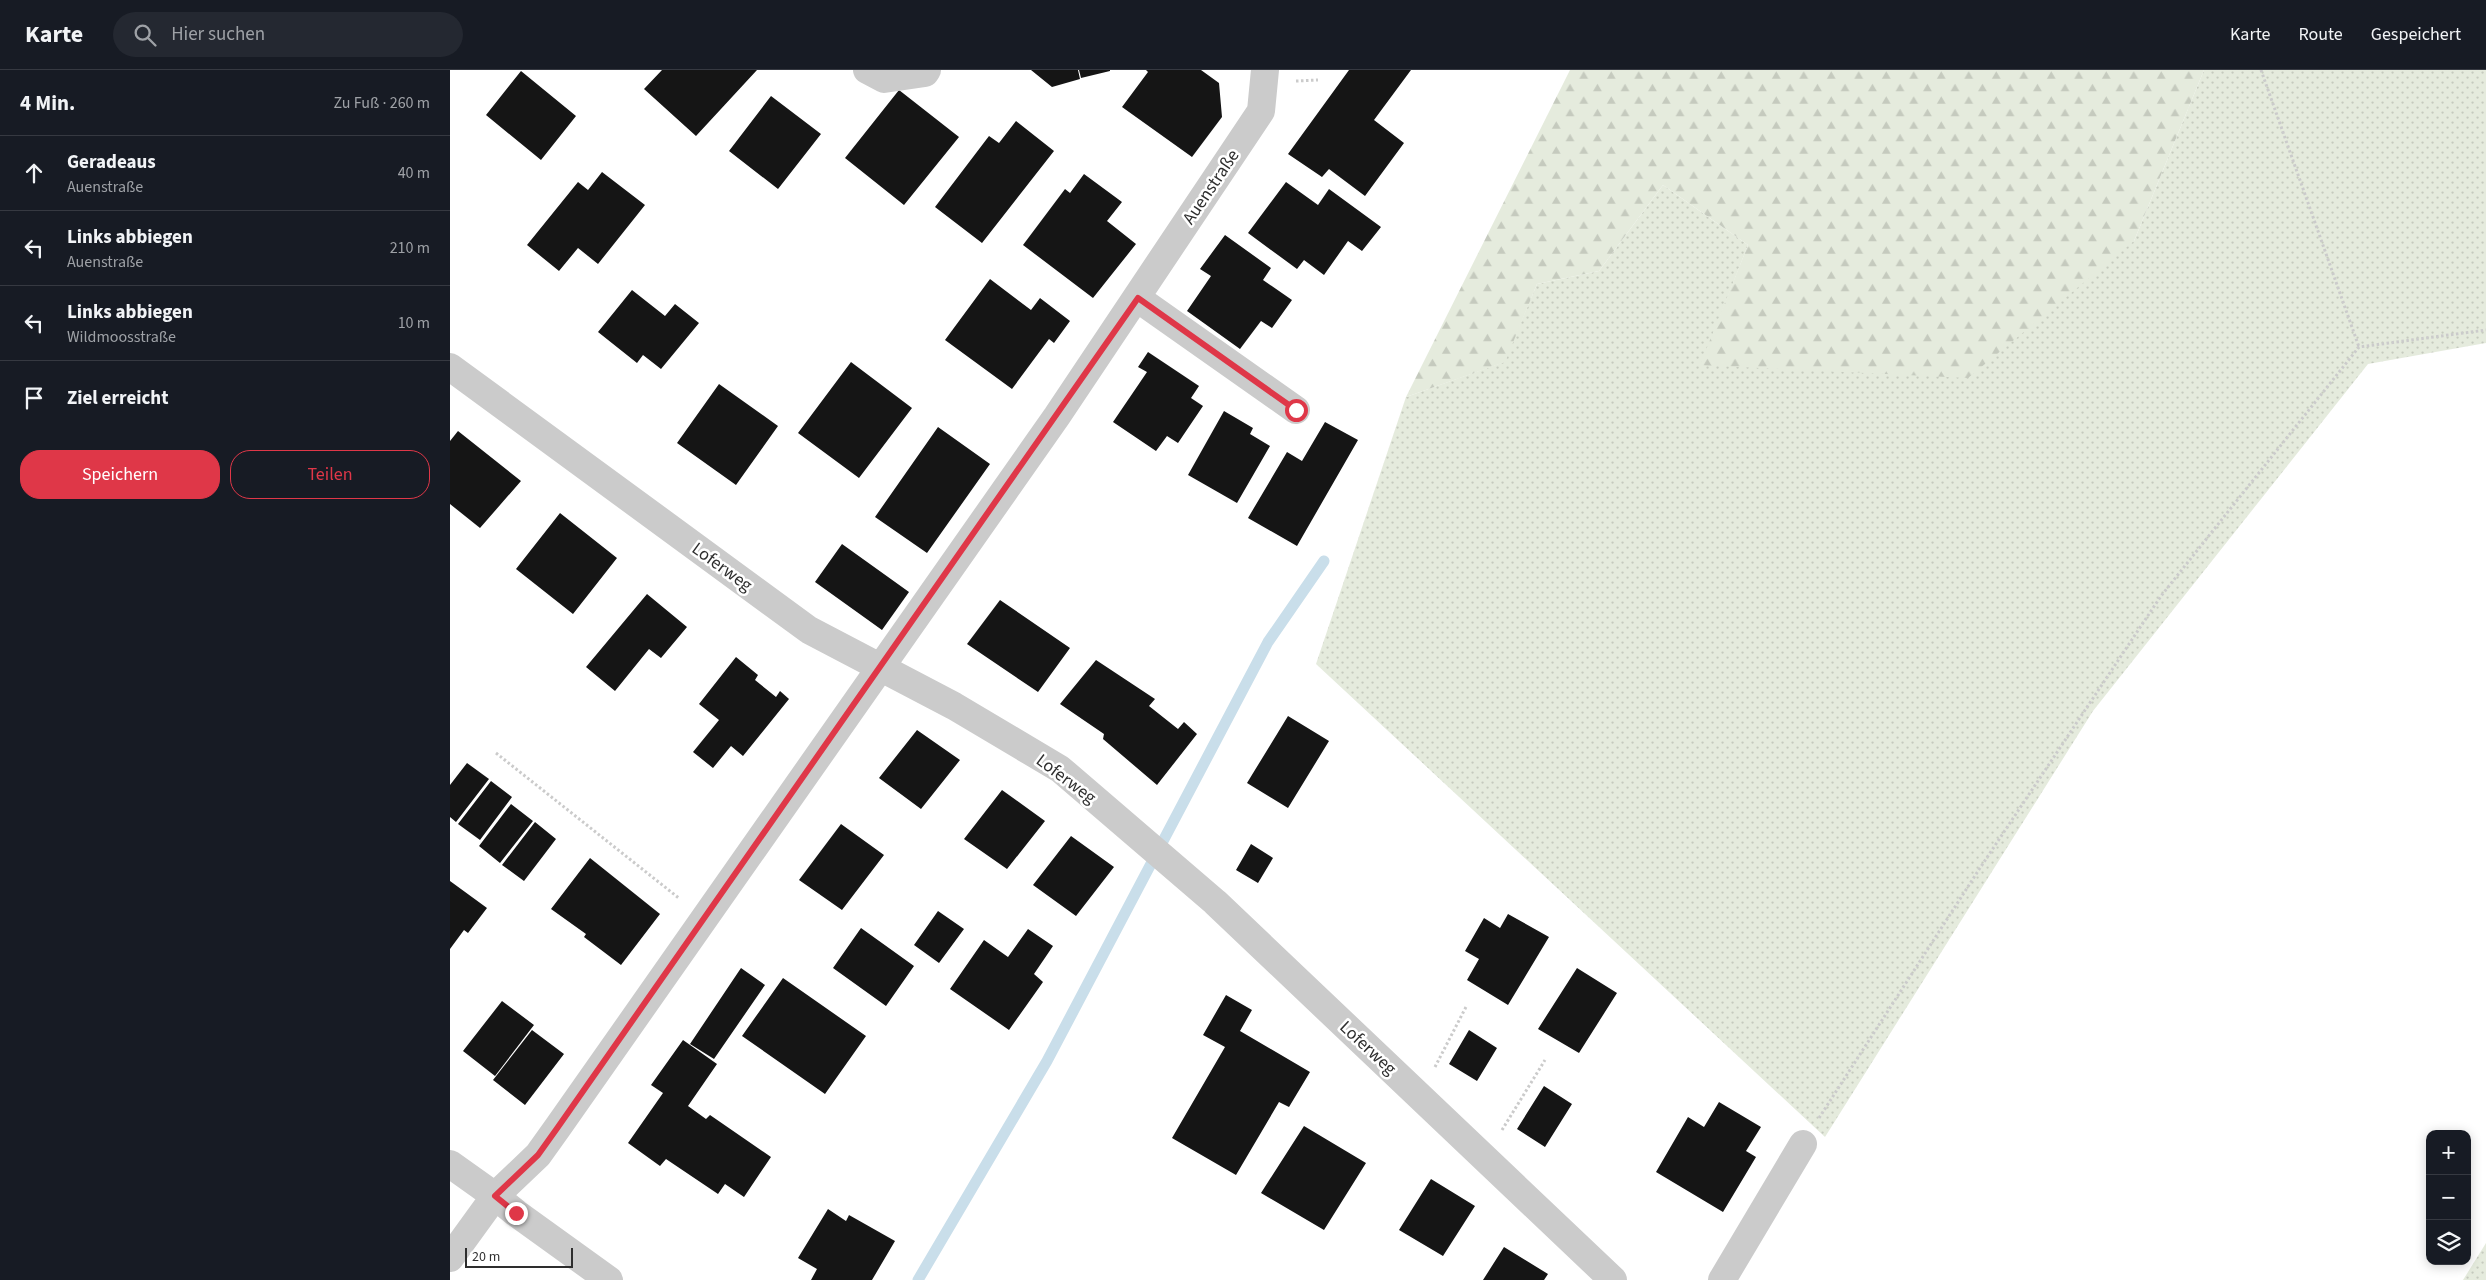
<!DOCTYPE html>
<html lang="de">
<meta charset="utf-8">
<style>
body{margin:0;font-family:"Source Sans 3",sans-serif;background:#242831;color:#f1f3f6}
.controls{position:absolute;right:15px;bottom:15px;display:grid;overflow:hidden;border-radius:10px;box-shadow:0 2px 12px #0003}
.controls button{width:45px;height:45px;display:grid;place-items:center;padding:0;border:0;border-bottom:1px solid #363941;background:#171b24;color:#f1f3f6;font:25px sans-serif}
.scale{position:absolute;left:15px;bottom:12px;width:108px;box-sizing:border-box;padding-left:5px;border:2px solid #2e2e2e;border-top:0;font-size:14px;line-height:18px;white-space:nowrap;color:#2e2e2e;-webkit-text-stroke:4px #fff;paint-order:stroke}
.stop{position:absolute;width:15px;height:15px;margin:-11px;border:4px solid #df3748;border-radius:50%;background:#fff}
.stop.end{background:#df3748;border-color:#fff;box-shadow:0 1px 5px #0008}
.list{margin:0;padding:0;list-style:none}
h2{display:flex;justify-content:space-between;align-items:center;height:65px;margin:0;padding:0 20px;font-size:21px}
h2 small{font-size:16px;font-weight:400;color:#9ea1a6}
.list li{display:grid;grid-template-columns:32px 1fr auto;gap:15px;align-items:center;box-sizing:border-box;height:75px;padding:0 20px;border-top:1px solid #363941}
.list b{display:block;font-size:19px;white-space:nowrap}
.list p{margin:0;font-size:16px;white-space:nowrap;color:#9ea1a6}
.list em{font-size:16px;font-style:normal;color:#9ea1a6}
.actions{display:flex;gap:10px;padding:15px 20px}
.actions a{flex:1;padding:11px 0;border:1px solid #df3748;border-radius:20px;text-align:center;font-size:18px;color:#df3748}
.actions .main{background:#df3748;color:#fff}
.icon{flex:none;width:28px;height:28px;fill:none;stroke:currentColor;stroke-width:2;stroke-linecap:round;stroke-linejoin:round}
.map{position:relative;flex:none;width:2036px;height:1210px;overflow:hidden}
header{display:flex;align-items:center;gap:30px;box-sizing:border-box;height:70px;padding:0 25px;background:#171b24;border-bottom:1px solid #363941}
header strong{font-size:24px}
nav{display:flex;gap:28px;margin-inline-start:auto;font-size:18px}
.search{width:350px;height:45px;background:#242831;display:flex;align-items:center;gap:12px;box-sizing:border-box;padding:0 18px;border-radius:28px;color:#9ea1a6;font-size:19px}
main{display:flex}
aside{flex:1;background:#171b24}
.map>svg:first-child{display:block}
</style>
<header>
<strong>Karte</strong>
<div class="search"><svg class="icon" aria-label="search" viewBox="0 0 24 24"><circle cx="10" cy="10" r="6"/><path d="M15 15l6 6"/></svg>Hier suchen</div>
<nav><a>Karte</a><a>Route</a><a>Gespeichert</a></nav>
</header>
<main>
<aside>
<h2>4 Min.<small>Zu Fuß · 260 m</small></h2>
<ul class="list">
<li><svg class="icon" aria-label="ahead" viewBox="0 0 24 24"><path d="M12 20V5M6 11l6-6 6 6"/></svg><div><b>Geradeaus</b><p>Auenstraße</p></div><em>40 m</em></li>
<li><svg class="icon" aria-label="left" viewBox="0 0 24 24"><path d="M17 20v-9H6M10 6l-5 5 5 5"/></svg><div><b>Links abbiegen</b><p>Auenstraße</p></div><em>210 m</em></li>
<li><svg class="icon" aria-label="left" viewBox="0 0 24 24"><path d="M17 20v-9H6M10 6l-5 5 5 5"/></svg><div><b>Links abbiegen</b><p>Wildmoosstraße</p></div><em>10 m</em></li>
<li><svg class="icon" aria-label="arrive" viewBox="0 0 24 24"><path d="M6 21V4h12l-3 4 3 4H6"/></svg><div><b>Ziel erreicht</b></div></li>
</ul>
<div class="actions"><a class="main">Speichern</a><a>Teilen</a></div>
</aside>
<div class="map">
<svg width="2036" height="1210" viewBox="0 0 2036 1210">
<defs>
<pattern id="grass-dots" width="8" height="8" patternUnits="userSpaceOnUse" patternTransform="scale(1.25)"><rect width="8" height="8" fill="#e5ebdd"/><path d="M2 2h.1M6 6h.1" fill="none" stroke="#c5cabe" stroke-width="1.8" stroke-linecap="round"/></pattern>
<pattern id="forest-firs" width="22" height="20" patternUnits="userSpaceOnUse" patternTransform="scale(1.25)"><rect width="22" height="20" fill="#e5ebdd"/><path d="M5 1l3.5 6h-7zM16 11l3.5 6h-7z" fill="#c5cabe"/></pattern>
</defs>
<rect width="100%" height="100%" fill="#fff"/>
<path fill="url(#grass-dots)" d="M1754,0H2036V273L1918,294L1643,641L1375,1067L866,594L956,327L1054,292L1087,214L1149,201L1213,115L1298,175L1251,295L1684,171Z
M2036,1173V1210H2013Z"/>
<path fill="url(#forest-firs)" d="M1120,0H1754L1684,171L1518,308L1250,295L1298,175L1213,115L1149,201L1087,214L1055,292L956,327Z"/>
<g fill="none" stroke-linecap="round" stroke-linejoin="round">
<path stroke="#c9deea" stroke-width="11" d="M468,1210L597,991L818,572L874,491"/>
</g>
<path fill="#151515" d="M212,0H307L246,66L194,19Z
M581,0H628L630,9L602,17Z
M629,0H660V1L631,8Z
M696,0H751L769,13L772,47L742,87L672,37L698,2Z
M899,0H961L924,50L954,73L915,126L879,99L872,107L838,84Z
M71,1L126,46L91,90L36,45Z
M449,20L509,67L454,135L395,88Z
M321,26L371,64L328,119L279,81Z
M566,51L604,81L532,173L485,137L539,66L549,73Z
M152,102L195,135L148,194L128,178L109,201L77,175L128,112L138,120Z
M634,104L672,132L657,151L686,174L643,228L573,175L615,119L620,123Z
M836,112L868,135L879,119L931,157L912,181L898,171L874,205L854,190L847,199L798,163Z
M775,165L821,198L813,210L842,230L822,258L811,251L790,279L737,241L761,206L750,199Z
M540,209L581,240L590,228L620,251L604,273L599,269L562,319L495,270Z
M182,220L215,246L225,234L249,253L211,299L193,285L187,293L148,262Z
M698,282L749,316L741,328L753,336L728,373L717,366L706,381L663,352L697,302L688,297Z
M401,292L462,338L409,408L348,363Z
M269,314L328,356L286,415L227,373Z
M774,341L803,358L800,364L820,376L787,433L738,405Z
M875,352L908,370L847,476L798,448L837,382L852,391Z
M488,357L540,394L477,483L425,447Z
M8,361L71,411L30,458L0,434V371Z
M110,443L167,488L123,544L66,499Z
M392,474L459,522L432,560L365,512Z
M197,524L237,557L211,588L199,579L165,621L136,597Z
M550,530L620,578L588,622L517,574Z
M286,587L308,605L305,610L326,627L330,621L339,629L293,686L281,676L263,698L243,682L269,650L249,634Z
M646,590L705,629L699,636L728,659L734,652L747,664L707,715L653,669L654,664L610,634Z
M838,646L879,671L838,738L797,713Z
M467,660L510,690L471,739L429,708Z
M17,693L39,709L6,752L0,747V715Z
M41,711L62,727L30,770L8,754Z
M552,720L595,751L557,799L514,769Z
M61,734L83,751L50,793L29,776Z
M85,752L106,769L74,811L52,795Z
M391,754L434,785L392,840L349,810Z
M621,766L664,797L626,846L583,815Z
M801,774L823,788L808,813L786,800Z
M140,788L210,844L171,895L134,867L136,864L101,839Z
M0,811L37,838L18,863L14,860L0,879Z
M488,841L514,859L489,893L464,875Z
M1058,844L1099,867L1058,935L1017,910L1029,889L1015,881L1034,848L1050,858Z
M411,858L464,896L436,936L383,898Z
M578,859L603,876L584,904L593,912L559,960L500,919L534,870L558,887Z
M291,898L315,915L264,989L240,974Z
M1127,898L1167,923L1129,983L1088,959Z
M333,908L416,966L375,1024L292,966Z
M776,925L802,940L790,961L860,1002L839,1037L829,1032L786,1105L722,1068L775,977L753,965Z
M52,931L84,955L45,1006L13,981Z
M82,960L114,984L75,1035L43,1010Z
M1019,960L1047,978L1027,1011L999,994Z
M233,970L267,994L238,1036L256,1049L260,1045L321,1087L294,1127L275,1114L268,1124L216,1089L210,1096L178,1073L213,1023L201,1015Z
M1094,1016L1122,1034L1095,1077L1067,1059Z
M1269,1032L1311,1057L1296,1081L1306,1087L1273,1142L1206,1102L1238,1047L1254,1057Z
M854,1056L916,1093L874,1160L811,1123Z
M981,1109L1025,1136L993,1186L949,1160Z
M378,1139L396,1151L399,1145L445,1171L422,1210H361L367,1199L348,1188Z
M1054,1177L1098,1204L1094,1210H1033Z"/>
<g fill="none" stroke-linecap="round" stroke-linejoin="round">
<path stroke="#cbcbcb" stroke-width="3" stroke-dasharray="2.5 2.5" stroke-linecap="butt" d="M1811,0L1909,277
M846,11L868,10
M46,683L230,829
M985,997L1017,935
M1369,1048L1530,798L1711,526L1909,277L2036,260
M1052,1060L1095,990"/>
<path stroke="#cbcbcb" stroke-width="28" d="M417,0L434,9L475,3L477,0
M687,228L846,340
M0,297L359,560L504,636L610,699L765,832L1163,1210
M159,1210L66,1143L45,1126L88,1085L108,1057L607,346L811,41L815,0
M1272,1210L1353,1074"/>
<path stroke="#cbcbcb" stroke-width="28" d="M0,1094L45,1126L0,1188"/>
</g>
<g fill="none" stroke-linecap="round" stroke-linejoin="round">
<path stroke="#df3748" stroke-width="6" d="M66,1143L45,1126L88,1085L108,1057L688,228L846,340"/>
</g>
<g text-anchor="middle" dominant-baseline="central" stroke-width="5" stroke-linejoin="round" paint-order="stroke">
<g font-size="18" fill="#2e2e2e" stroke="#fff">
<text transform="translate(761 117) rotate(-56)">Auenstraße</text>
<text transform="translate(272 497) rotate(36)">Loferweg</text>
<text transform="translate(616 709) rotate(37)">Loferweg</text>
<text transform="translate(918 978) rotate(43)">Loferweg</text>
</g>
</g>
</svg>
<div class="controls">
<button>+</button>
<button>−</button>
<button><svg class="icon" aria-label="layers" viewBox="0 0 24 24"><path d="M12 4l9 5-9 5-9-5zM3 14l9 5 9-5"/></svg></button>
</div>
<div class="scale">20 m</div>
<div class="stop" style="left:846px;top:340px"></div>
<div class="stop end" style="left:66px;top:1143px"></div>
</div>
</main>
